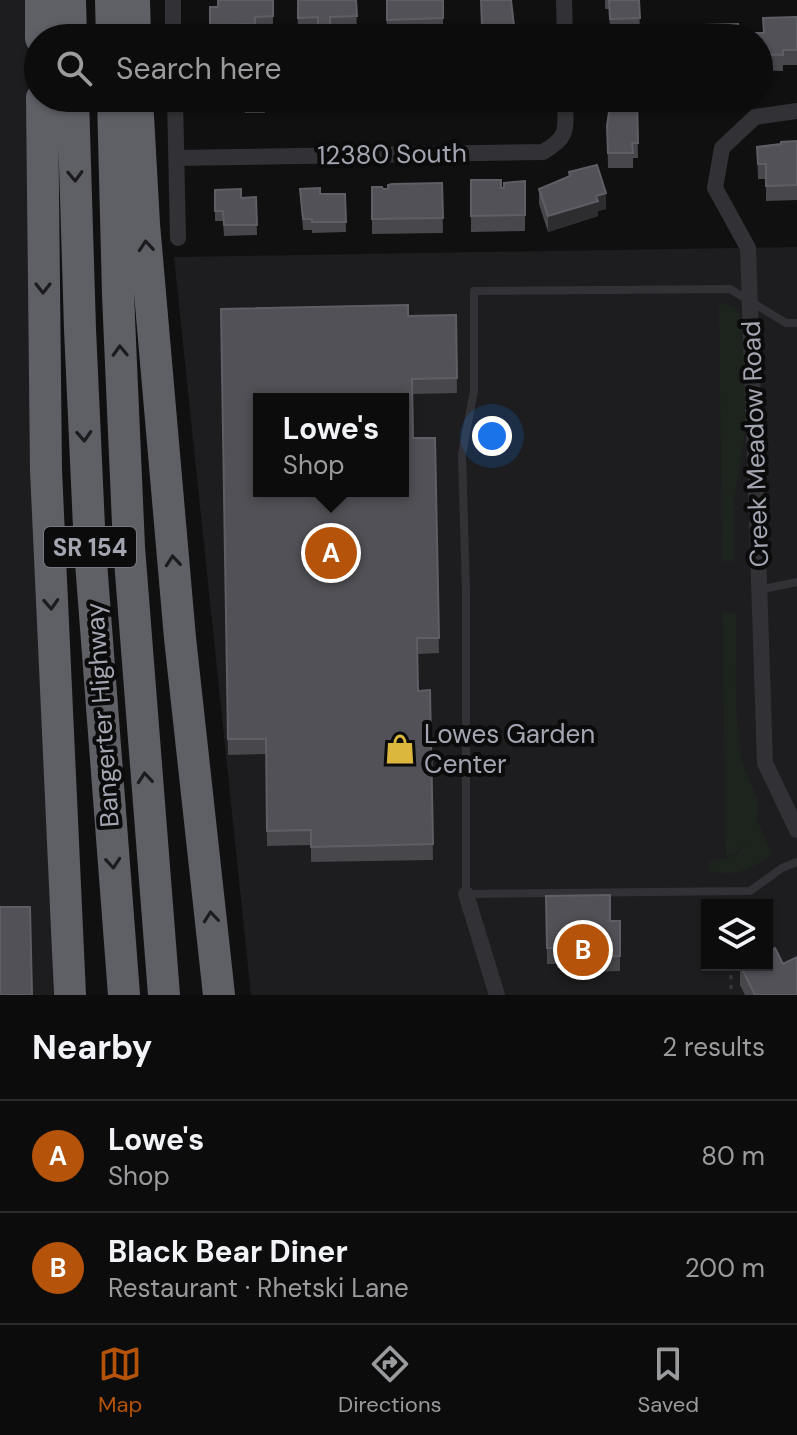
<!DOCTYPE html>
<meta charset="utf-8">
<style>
body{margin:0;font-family:"DM Sans",sans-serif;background:#151516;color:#f1f3f6}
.controls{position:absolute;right:24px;bottom:24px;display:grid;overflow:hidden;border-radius:0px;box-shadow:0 2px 6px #0004}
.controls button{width:72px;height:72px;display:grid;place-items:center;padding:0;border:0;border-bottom:2px solid #2c2c2e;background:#0c0c0d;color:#f1f3f6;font:40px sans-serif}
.you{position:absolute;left:492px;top:436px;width:28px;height:28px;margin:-20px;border:6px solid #fff;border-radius:50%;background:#1a73e8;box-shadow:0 0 0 12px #1a73e833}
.badge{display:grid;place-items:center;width:52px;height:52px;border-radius:50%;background:#b45309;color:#fff;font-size:26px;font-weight:700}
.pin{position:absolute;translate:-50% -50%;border:4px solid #fff;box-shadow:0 2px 8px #0006}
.popup{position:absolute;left:253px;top:393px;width:156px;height:104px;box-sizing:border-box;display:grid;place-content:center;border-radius:0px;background:#0c0c0d;filter:drop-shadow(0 2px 6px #0005);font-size:26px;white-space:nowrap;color:#9a9b9d}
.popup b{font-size:30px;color:#f1f3f6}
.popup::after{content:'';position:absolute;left:50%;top:100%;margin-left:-16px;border:16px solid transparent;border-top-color:#0c0c0d}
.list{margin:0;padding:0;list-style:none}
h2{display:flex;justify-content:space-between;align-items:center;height:104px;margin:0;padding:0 32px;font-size:34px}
h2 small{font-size:26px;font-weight:400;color:#9a9b9d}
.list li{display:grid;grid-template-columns:52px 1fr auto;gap:24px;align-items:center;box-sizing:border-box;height:112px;padding:0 32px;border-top:2px solid #2c2c2e}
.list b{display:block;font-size:30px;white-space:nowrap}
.list p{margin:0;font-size:26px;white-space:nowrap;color:#9a9b9d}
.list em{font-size:26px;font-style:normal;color:#9a9b9d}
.icon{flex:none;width:44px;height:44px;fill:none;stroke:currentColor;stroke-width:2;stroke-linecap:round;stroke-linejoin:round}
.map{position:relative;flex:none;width:797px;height:995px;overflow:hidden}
.search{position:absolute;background:#0c0c0d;box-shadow:0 2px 6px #0004;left:24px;right:24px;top:24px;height:88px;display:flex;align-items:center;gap:20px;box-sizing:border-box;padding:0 28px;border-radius:44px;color:#9a9b9d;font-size:30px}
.sheet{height:328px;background:#0c0c0d}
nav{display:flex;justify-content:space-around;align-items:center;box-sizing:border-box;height:112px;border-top:2px solid #2c2c2e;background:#0c0c0d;font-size:22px;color:#9a9b9d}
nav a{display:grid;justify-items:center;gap:4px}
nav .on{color:#b45309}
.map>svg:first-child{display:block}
</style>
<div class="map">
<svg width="797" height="995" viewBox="0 0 797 995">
<rect width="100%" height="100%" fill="#101011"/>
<path fill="#1d1c1e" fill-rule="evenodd" d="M0,0H31L53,995H0Z
M797,247V995H251L174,257ZM259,399H403V491H259ZM707,905H767V965H707Z"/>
<path fill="#1d241e" d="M719,302L735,307L745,324L748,414L734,501V561H722Z
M722,611L736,614C737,661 733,713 742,760C746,780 764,798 757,819L772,854C751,870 737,877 710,871L709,862L736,855L752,837L735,854L726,856Z"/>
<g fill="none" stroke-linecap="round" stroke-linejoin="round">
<path stroke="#38393d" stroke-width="3" stroke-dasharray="4 6" stroke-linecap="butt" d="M731,965V995"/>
<path stroke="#323236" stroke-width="8" d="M797,323H786L730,289L474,291V391L462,454L466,593V894L750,891L782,868L797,862
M759,590L797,582"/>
<path stroke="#323236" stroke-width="16" d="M173,0V38
M564,0L565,38
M175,98L178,238
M797,111L755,117L722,148L715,188L748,248L765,763L797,830
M176,158L543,152C571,136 565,128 565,98
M466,894L497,995"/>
<path stroke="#5e6066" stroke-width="32" d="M41,0V38
M70,0L71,38
M111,0L112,38
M134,0L135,38
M42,98L46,470L70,995
M73,98L80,329L90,549L124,995
M113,98L118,295L129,547L164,995
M137,98L144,224L180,638L219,995"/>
</g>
<path fill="#47474c" d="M273,0V32H255V38H210V7H218Z
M297,0H356L357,32H330V38H318V32L298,33Z
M386,0L443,18V34L387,35Z
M481,0L514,26V37H482Z
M605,0H639L640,34H610L609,9H605Z
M797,17V65H783V71L759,70V38L763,33Z
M211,98H274V110H265V113H245L244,101H239V106H219V102H211Z
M298,98H357V104L327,105V112L298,110Z
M385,98H442V107L414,108V103H411V109H404V106H385Z
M462,98H508V104H481V109H462Z
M637,98L638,158H633V168H608L607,126Z
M797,141V200L766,201V179H758L757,147Z
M569,172L606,209L598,211V216L548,232L539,204V189L569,177Z
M471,180L501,188L525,181V231L471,232Z
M442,183L443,233L372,234V187L383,189Z
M300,189L320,194H345L346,232L312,233V230H303Z
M215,190L241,198L256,197L257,235L224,236L223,221H215Z
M221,309L408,316L456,315L457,393L412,394L413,438H435L439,653L418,654V691L430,690L433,860L311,862V845L267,846L266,754L228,755Z
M546,896L610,921H620V971L586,972V963H578V967L557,968V964H547Z
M783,964L797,995H745L740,985V965Z"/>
<path fill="#2d2d30" d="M606,193V209L598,211V216L548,232V216Z"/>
<path fill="#515157" stroke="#5e5f65" stroke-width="2" fill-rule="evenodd" d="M218,0H273V16L255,17V24L210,25V7H218Z
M298,0H356L357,16L330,17V25H318V17L298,18Z
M387,0H443V18L387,20Z
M481,0H511L514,26H482Z
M609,0H639L640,18L610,19Z
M797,17V50H783V55L759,54V38H755L754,33H764L763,18Z
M738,24V38H695L704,37V25Z
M644,35V38H617V36Z
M611,98H637L638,143H632L633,153H608L607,126Z
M797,141V185L766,186V164H758L757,147L781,144V142Z
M597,165L606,193L596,196L598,201L548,216L539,189L570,176L569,172Z
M471,180H501V188H504V183L525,181V215L471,216Z
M442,183L443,218L372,219V187H382L383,189H388V185L392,184Z
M320,188V194H345L346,222H312V219H303L300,189Z
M241,189V198L256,197L257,225H224L223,211H215V190Z
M408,305V316L456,315L457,378L412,379L413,438H435L439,638H417L418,691L430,690L433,844L311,847V830L267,831L266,739H228L221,309ZM259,399H403V491H259Z
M610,895V921H620V956L586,957V948H578V952H557V948H547L546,896Z
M0,907H30L32,995H0Z
M775,948L783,964L797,957V995H755L740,965H767V952Z"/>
<defs><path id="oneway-chevron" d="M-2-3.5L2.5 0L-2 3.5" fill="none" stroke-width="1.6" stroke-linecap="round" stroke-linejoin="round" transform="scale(2)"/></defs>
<g stroke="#1c1c1e">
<use href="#oneway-chevron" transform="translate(75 176) rotate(88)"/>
<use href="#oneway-chevron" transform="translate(146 246) rotate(-95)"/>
<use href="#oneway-chevron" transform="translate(43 288) rotate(90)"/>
<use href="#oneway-chevron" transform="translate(120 351) rotate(-92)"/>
<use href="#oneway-chevron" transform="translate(84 436) rotate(87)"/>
<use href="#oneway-chevron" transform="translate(173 561) rotate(-95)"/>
<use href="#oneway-chevron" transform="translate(51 604) rotate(87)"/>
<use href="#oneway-chevron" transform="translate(145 778) rotate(-95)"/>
<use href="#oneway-chevron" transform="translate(113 863) rotate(85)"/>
<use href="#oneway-chevron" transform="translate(211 917) rotate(-96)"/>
</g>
<defs>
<g id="shop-bare" transform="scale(2.4)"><path d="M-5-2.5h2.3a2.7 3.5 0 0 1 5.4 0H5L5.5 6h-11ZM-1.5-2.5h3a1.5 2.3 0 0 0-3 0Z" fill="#dbb73e" stroke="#0b0b0c" stroke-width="2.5" paint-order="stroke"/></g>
</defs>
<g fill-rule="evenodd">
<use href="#shop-bare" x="400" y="749"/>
</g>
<g text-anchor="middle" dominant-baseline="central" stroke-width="8" stroke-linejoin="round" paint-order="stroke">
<rect fill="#0b0b0c" stroke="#757880" stroke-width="2" x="44" y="527" width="92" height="40" rx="6"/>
<g font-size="24" font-weight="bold" fill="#a3a6b1">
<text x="90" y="547">SR 154</text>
</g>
<g font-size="26" fill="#a3a6b1" stroke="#0b0b0c">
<text transform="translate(392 154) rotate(-1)">12380 South</text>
<text transform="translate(755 444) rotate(-92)">Creek Meadow Road</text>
<text transform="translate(102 715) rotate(-94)">Bangerter Highway</text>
</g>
<g font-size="26" fill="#a3a6b1" stroke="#0b0b0c" text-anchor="start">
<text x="424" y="734">Lowes Garden<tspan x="424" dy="30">Center</tspan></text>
</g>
</g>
</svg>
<div class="controls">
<button><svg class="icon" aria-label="layers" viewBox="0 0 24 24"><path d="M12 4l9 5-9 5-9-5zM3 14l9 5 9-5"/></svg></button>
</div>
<div class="you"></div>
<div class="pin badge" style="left:331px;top:553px">A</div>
<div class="popup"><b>Lowe's</b>Shop</div>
<div class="pin badge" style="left:583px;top:950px">B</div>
<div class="search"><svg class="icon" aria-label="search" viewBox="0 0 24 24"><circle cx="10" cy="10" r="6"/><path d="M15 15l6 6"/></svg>Search here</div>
</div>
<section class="sheet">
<h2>Nearby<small>2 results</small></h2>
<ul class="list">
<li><span class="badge">A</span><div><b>Lowe's</b><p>Shop</p></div><em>80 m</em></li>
<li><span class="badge">B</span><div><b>Black Bear Diner</b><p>Restaurant · Rhetski Lane</p></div><em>200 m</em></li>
</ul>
</section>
<nav>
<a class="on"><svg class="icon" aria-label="map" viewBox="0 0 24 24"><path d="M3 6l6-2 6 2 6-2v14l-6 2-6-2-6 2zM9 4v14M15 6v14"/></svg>Map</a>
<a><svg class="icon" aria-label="directions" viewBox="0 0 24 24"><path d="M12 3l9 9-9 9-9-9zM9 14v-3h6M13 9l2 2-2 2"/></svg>Directions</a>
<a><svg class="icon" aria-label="saved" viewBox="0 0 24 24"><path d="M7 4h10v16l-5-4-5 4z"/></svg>Saved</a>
</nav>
